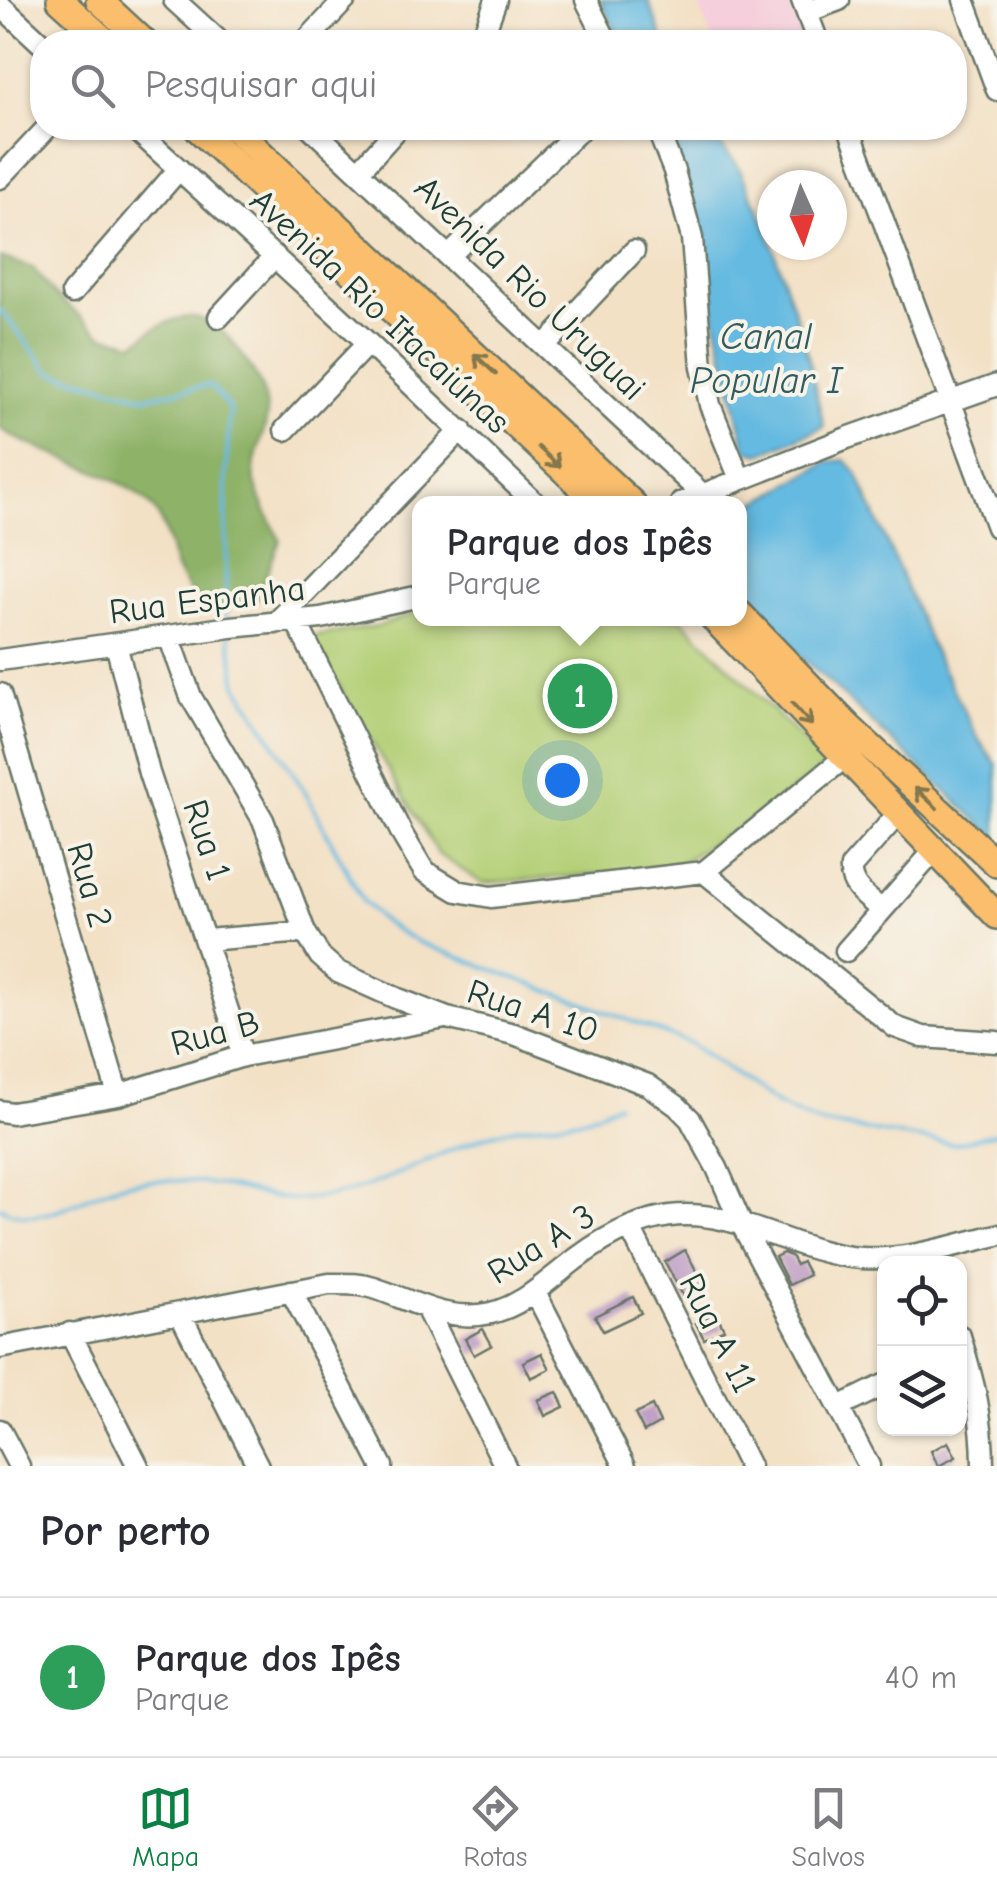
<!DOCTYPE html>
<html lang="pt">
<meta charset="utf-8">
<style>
body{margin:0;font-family:"Comic Neue",sans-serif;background:#f2f2f3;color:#2b2b33}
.controls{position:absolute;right:30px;bottom:30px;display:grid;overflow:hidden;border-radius:20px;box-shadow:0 2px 8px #0004}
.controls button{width:90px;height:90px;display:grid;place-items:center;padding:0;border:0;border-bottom:2px solid #e1e1e2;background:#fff;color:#2b2b33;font:50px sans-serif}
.compass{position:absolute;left:757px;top:170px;width:90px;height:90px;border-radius:50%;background:#fff;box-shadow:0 2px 8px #0004;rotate:177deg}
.you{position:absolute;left:562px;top:780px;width:35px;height:35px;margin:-25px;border:8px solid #fff;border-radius:50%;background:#1a73e8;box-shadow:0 0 0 15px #1a73e833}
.badge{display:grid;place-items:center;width:65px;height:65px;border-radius:50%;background:#0b8043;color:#fff;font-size:32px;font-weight:700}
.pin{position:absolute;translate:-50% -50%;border:5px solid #fff;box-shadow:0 2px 10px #0006}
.popup{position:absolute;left:412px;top:496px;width:335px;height:130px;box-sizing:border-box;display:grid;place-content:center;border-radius:20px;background:#fff;filter:drop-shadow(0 2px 8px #0005);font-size:32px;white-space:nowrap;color:#7c7c81}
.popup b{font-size:38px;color:#2b2b33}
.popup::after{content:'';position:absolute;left:50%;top:100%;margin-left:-20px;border:20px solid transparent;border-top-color:#fff}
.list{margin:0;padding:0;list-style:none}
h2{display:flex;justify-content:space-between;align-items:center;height:130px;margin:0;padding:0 40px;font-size:42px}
h2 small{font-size:32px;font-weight:400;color:#7c7c81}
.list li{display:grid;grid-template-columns:65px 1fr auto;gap:30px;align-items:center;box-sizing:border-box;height:160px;padding:0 40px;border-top:2px solid #e1e1e2}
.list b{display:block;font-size:38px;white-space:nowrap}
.list p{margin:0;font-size:32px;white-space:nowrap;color:#7c7c81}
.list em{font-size:32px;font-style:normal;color:#7c7c81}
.icon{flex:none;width:55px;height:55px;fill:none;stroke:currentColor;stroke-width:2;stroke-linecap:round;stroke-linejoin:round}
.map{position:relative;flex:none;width:997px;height:1466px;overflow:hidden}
.search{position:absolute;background:#fff;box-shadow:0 2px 8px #0004;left:30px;right:30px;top:30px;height:110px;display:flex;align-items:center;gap:25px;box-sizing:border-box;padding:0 35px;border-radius:40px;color:#7c7c81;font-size:38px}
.sheet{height:290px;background:#fff}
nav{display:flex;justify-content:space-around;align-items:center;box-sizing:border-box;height:140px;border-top:2px solid #e1e1e2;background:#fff;font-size:28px;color:#7c7c81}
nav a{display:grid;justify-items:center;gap:5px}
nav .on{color:#0b8043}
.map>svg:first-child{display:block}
</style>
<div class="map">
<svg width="997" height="1466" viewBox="0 0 997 1466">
<rect width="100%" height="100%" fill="#f7f3e8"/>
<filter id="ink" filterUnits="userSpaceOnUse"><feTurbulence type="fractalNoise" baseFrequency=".01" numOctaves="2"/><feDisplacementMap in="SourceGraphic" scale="20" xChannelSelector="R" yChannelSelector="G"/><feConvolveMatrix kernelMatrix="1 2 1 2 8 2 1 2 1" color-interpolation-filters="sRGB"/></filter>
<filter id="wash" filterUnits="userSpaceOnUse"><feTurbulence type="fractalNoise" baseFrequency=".0048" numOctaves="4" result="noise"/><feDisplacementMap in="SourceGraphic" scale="40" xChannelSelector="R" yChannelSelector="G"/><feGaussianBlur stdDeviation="2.25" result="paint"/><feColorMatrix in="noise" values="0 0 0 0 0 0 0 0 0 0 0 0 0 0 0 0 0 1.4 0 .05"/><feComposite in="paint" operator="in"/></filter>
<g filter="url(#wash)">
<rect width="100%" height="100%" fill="#f3e1c6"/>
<path fill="#f5cfdb" d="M697,0H793L808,42H713Z"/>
<path fill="#b3cf76" stroke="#698655" stroke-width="2.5" d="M420,611V618L681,619L828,765L762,813L670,869L482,883L438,854L310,637L379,626Z"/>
<path fill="#8eb267" stroke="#56784e" stroke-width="2.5" d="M0,257L33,268L53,293L102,335L135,343C181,306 209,307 243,356C255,374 267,391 267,413C266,436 250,458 255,482C260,502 271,522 280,540L256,601L217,608L200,606C193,595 184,584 178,573C169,554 169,532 157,514C132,473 40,457 0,428Z"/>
<path fill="#65bae1" stroke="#427c8a" stroke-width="2.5" d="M600,0H648L664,42H621Z
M665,128H706L738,166L765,223L806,347L824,427L760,454L746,450L710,296L702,236L679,159Z
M845,460L857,473L935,654L979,740L997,765V839L782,639L756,605L740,578V512L828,462Z"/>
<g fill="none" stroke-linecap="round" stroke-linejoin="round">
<path stroke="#65bae1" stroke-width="4" d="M0,310L50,372L145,397L210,385L230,409L226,474V619
M229,634L237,685L304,790L363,901L385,923L418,942L690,1043L778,1105L819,1123L953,1144L997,1133
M0,1207C45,1234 86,1189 130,1183C161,1179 198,1180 229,1187C249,1191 269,1197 289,1199C364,1203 429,1152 499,1132C526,1123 554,1125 582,1119C594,1116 605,1109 617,1104"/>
</g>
<g id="blocks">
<path fill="#be9ec5" d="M685,1250L707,1290L686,1301L665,1262Z
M783,1253L791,1256L796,1265L802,1262L809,1275L789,1285L775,1257Z
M633,1297L641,1313L603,1331L595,1316Z
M716,1313L724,1329L704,1339L696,1323Z
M483,1329L492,1345L474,1355L465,1339Z
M542,1353L550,1369L531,1378L523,1362Z
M557,1392L564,1407L545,1416L538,1400Z
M652,1406L660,1423L644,1432L635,1414Z
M948,1442L956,1457L938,1466L931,1451Z"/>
</g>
</g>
<g filter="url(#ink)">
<use href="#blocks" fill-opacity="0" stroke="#697667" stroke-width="2.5"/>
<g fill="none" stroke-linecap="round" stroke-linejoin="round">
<g stroke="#697667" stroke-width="25">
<path id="minor" d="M174,0L220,42
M586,0L607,42
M802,0L818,42
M964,0L997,90
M0,5L42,44
M807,12L839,0
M305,42L345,0
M476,42L484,33L496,0
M134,128L368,343L535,503
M311,128L703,495
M657,128L674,171L692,238L702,367L710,405L740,479
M849,128L997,527
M359,171L398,128
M0,178L47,128
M450,255L582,128
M72,293L179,169
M219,317L275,256
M545,346L634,251
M285,430L368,343
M681,503L847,438L997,385
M296,621L403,836L424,871L457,891L491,897L704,872L895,1027L923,1037L997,1042
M276,623L461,430
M169,636L191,697L263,820L305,932L320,956L338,972L396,998L447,1018L514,1034L648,1085L677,1106L690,1119L717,1168L741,1223L869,1466
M116,644L149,773L243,1056
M0,660L231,627L321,618L420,596
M0,694L118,1095
M704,872L844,758
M882,910C868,898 849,887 851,867L898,814
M206,940L305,932
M846,951L934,851
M0,1111L12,1113L118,1095L243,1056L445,1018
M630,1228L749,1466
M291,1291L382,1466
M535,1292L625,1466
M426,1308L505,1466
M180,1313L258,1466
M70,1333L138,1466
M960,1336C974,1384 983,1415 983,1466
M0,1348L329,1284C344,1284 359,1283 374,1288C414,1301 447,1323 491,1313C520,1306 539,1288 562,1270C592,1245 630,1221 670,1216C738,1208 795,1254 862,1258C907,1261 954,1245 997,1235
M839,1407L884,1385
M0,1430L19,1466"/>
</g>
<g stroke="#697667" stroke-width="30">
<path id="major" d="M60,0L106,42
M99,0L144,42
M197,128L599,503
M234,128L632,503
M740,614L848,726L997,864
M713,618L997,916"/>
</g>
<use href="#minor" stroke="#fff" stroke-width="20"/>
<use href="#major" stroke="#fabe6d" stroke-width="25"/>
</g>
<defs><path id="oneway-shaft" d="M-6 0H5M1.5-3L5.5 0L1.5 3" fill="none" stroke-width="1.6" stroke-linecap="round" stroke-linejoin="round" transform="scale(2.5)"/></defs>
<g stroke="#82774e">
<use href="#oneway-shaft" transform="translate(485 364) rotate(-137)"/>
<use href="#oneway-shaft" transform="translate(549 457) rotate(43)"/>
<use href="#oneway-shaft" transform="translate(802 714) rotate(48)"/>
<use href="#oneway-shaft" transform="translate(926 798) rotate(-137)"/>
</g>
</g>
<g text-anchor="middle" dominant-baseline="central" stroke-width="8" stroke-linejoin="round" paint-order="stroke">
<g font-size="35" fill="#1f3d34" stroke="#f7f3e8">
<text transform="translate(530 288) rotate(44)">Avenida Rio Uruguai</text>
<text transform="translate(380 311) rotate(43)">Avenida Rio Itacaiúnas</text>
<text transform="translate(207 600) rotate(-7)">Rua Espanha</text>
<text transform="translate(207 840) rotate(71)">Rua 1</text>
<text transform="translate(90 885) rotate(74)">Rua 2</text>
<text transform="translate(533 1011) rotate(18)">Rua A 10</text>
<text transform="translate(215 1033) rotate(-15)">Rua B</text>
<text transform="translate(541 1244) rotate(-32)">Rua A 3</text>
<text transform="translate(718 1333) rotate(63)">Rua A 11</text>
</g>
<g font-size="38" font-style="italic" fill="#305c5f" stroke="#f7f3e8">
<text x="766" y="337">Canal<tspan x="766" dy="44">Popular I</tspan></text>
</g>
</g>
</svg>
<div class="controls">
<button><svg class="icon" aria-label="locate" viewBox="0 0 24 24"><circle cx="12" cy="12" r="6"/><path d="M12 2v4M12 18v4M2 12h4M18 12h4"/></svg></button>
<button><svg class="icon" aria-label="layers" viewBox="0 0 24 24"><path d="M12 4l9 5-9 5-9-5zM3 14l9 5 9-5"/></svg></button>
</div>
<svg class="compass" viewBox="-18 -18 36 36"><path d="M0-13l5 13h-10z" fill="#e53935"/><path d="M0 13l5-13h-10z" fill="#7c7c81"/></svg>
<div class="you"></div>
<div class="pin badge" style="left:580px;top:696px;background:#2e9e5b">1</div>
<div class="popup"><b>Parque dos Ipês</b>Parque</div>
<div class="search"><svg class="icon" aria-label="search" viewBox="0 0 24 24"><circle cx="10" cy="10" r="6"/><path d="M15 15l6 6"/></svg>Pesquisar aqui</div>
</div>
<section class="sheet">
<h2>Por perto<small></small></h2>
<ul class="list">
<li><span class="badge" style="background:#2e9e5b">1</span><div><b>Parque dos Ipês</b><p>Parque</p></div><em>40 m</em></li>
</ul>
</section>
<nav>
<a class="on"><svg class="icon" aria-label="map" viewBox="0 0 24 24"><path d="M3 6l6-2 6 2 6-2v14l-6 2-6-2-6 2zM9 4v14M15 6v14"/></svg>Mapa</a>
<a><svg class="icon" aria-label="directions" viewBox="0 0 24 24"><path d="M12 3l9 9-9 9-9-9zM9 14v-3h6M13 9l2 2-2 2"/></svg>Rotas</a>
<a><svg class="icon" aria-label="saved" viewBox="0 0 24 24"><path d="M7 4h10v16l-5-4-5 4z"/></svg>Salvos</a>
</nav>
